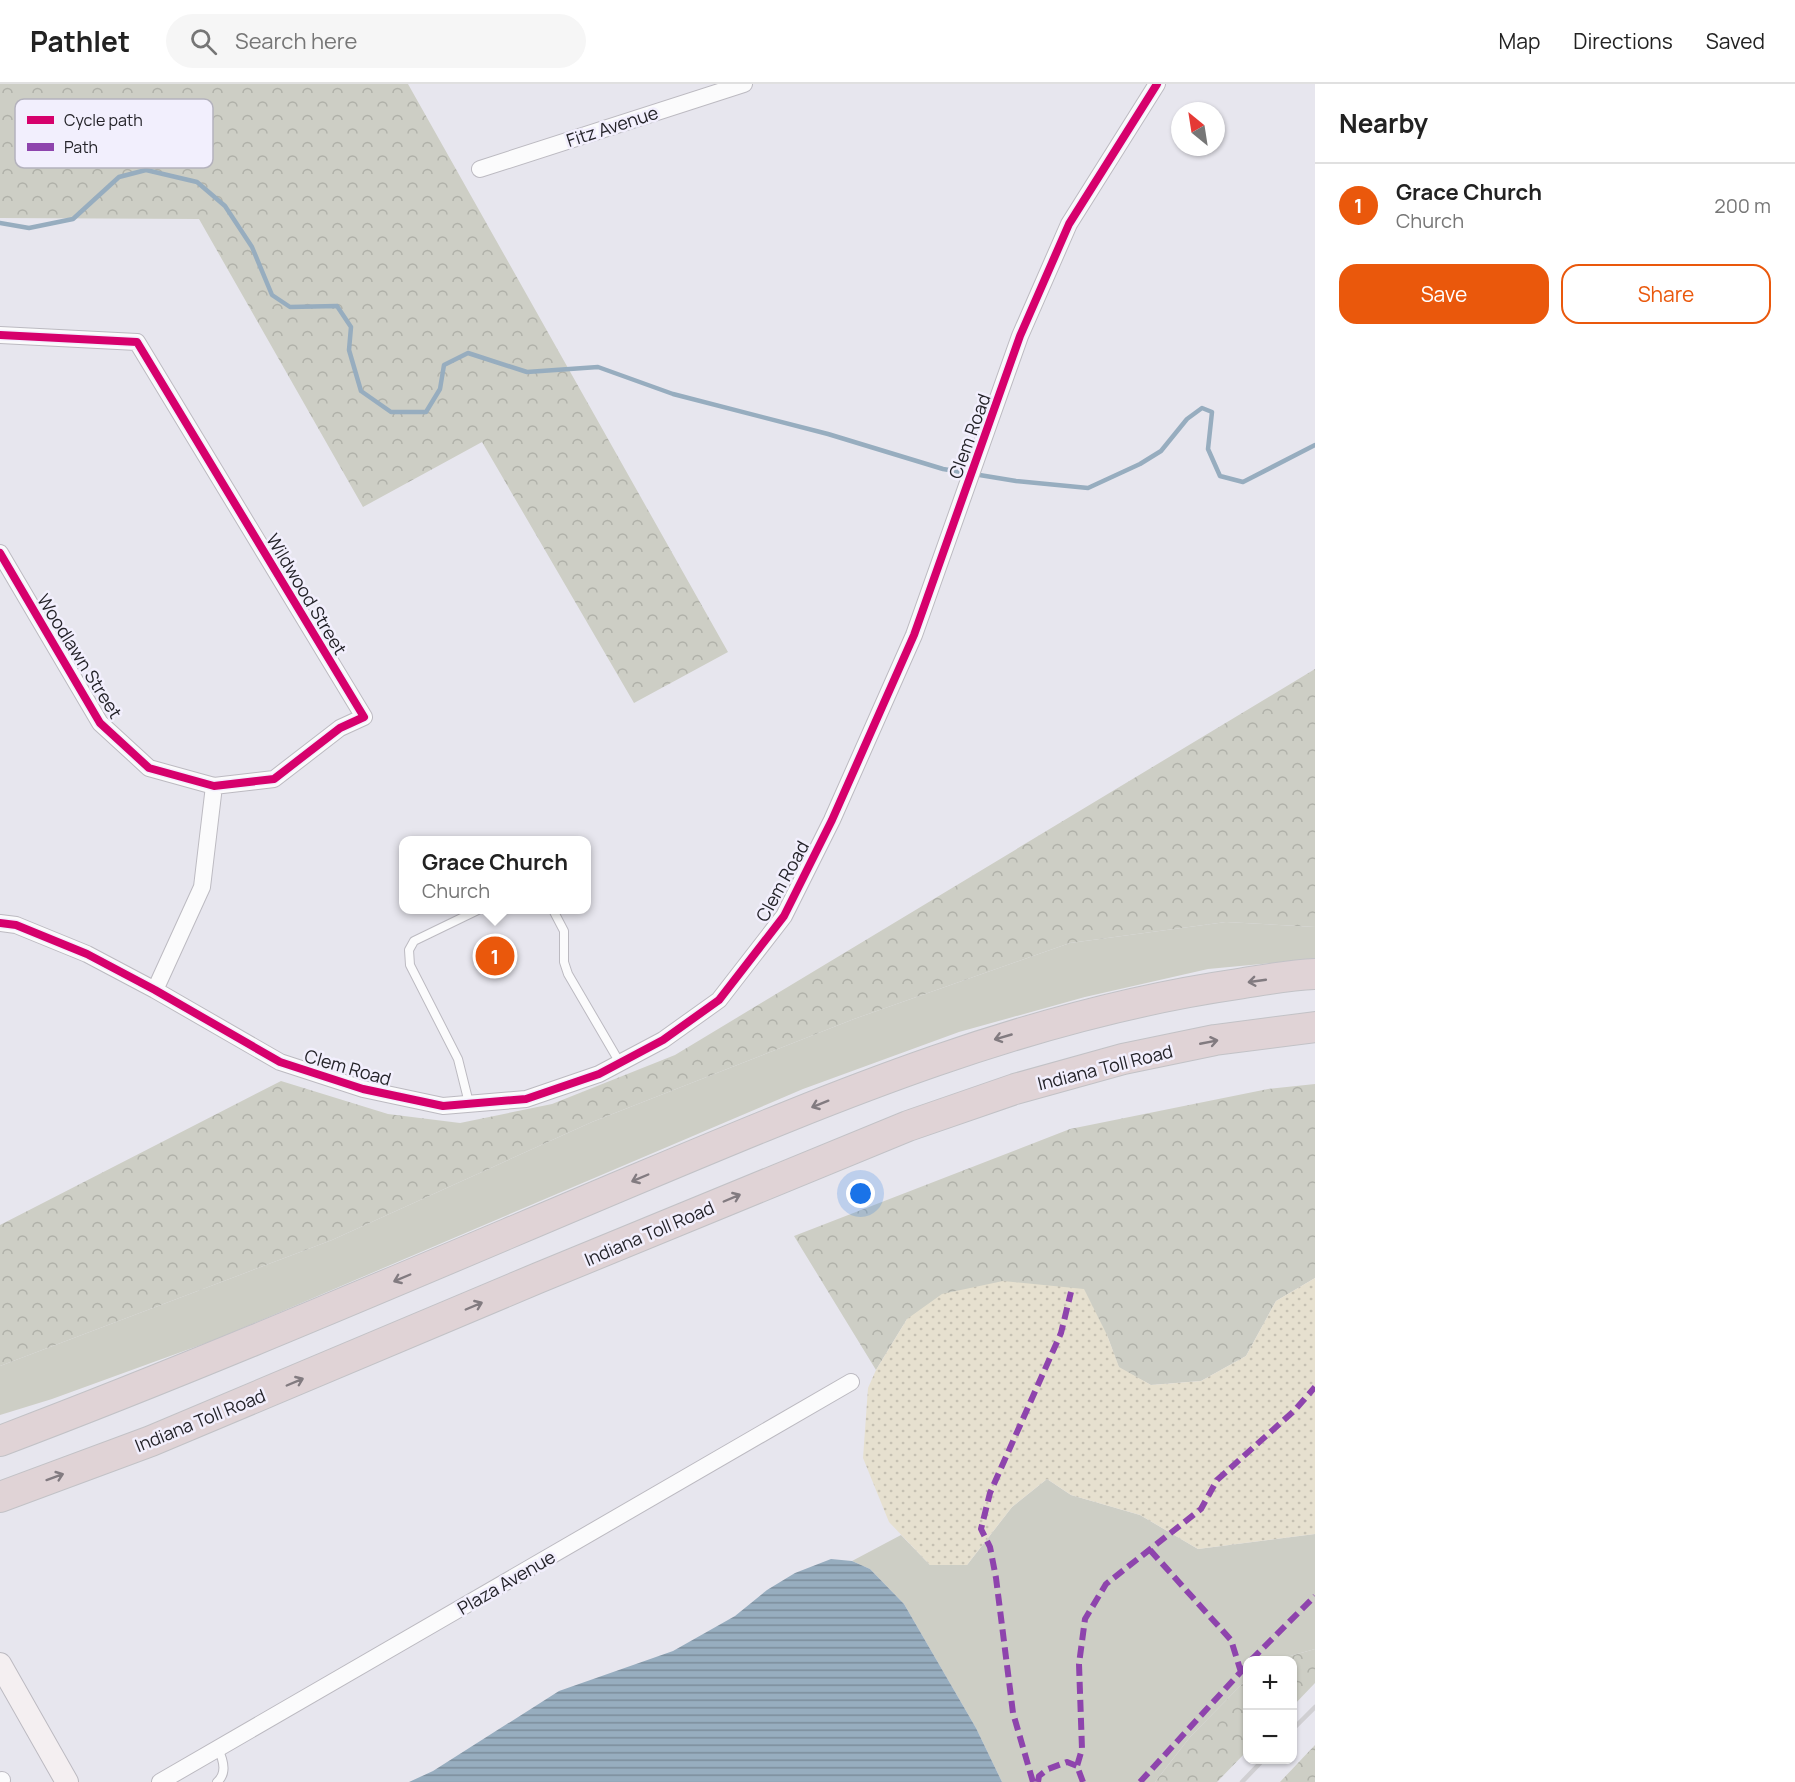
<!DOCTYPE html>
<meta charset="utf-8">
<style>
body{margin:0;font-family:Manrope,sans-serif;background:#f6f6f6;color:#222}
.controls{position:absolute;right:18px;bottom:18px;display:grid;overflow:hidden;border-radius:12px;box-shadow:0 2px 4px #0004}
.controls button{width:54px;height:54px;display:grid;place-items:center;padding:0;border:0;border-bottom:2px solid #e0e0e0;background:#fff;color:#222;font:30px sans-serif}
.compass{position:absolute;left:1171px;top:18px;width:54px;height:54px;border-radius:50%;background:#fff;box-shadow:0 2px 4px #0004;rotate:330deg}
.you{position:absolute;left:861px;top:1110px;width:21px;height:21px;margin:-15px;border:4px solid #fff;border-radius:50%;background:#1a73e8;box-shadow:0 0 0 9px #1a73e833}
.badge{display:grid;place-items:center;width:39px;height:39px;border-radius:50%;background:#ea580c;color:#fff;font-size:20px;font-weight:700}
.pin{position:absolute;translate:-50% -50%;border:3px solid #fff;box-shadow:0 2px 6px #0006}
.popup{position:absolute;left:399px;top:752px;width:192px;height:78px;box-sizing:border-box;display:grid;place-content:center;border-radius:12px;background:#fff;filter:drop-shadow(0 2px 4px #0005);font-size:20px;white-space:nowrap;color:#767676}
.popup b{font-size:22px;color:#222}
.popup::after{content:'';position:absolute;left:50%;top:100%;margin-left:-12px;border:12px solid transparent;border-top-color:#fff}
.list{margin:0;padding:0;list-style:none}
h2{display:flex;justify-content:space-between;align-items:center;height:78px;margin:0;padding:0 24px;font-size:26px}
h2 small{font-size:20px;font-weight:400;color:#767676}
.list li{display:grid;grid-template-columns:39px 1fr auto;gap:18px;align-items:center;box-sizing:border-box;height:84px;padding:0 24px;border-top:2px solid #e0e0e0}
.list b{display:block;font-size:22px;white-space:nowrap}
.list p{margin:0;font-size:20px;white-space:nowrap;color:#767676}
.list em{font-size:20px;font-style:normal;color:#767676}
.actions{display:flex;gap:12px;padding:18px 24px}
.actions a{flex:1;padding:14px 0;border:2px solid #ea580c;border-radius:18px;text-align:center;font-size:21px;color:#ea580c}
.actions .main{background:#ea580c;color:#fff}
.icon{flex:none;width:33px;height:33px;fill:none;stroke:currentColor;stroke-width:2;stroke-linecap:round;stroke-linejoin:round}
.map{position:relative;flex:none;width:1315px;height:1698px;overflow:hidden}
header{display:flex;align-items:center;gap:36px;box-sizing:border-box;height:84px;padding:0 30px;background:#fff;border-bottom:2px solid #e0e0e0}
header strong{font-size:28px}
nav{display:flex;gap:33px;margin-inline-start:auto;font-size:21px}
.search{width:420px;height:54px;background:#f6f6f6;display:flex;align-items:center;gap:15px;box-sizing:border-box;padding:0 21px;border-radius:33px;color:#767676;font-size:22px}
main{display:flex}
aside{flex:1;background:#fff}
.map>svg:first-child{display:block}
</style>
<header>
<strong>Pathlet</strong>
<div class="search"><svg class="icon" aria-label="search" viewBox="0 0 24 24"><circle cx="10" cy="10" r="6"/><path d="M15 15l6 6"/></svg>Search here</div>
<nav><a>Map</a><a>Directions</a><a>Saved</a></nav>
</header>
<main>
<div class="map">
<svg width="1315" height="1698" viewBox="0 0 1315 1698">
<defs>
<pattern id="forest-crowns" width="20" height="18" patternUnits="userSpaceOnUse" patternTransform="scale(1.5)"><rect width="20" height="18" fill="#cdcec5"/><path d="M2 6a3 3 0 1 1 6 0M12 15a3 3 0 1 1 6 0" fill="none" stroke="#b0b1a9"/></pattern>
<pattern id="sand-dots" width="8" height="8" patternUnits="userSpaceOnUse" patternTransform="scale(1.5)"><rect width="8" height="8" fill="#e6e0cf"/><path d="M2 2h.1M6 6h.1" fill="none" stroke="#c5c0b2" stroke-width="1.8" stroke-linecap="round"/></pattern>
<pattern id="water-rules" width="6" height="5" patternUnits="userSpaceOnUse" patternTransform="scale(1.5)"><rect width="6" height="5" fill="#97adbf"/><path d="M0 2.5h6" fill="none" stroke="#7b8c9b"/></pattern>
</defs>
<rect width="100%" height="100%" fill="#e7e6ee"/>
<path fill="#cdcec5" d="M1226,838L1315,843V875L1208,885L1085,913L959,948L803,1005L217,1255L52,1315L0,1331V1282L332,1156L592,1038L854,935L1070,859Z
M1047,1395L1071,1411L1140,1431L1198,1465L1315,1450V1565L1276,1576H1248L1247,1595L1190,1653L1155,1698H1002L976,1644L904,1520L870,1485L852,1477L901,1451L930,1481H967L1012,1423Z"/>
<path fill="url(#forest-crowns)" d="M0,0H408L728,568L634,619L482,358L363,423L199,135L0,134Z
M1315,585V843L1226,838L1070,859L854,935L592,1038L332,1156L0,1282V1141L281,997L388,1030L460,1039L552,1020L675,971Z
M1315,1000V1194L1276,1217L1246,1272L1201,1297L1151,1301L1119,1284L1107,1251L907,1235L876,1286L794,1152L1070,1045L1268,1005Z
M1315,1565V1599L1293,1622L1292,1576H1276Z
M1247,1595V1667L1217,1698H1155L1190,1653Z
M1315,1661V1698H1280Z"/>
<path fill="url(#sand-dots)" d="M1315,1194V1450L1198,1465L1140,1431L1071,1411L1047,1395L1012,1423L967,1481H930L889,1438L863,1374L868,1304L876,1286L907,1235L942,1210L1003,1197L1084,1205L1107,1251L1119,1283L1151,1301L1201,1297L1246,1272L1276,1217Z"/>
<path fill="url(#water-rules)" d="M831,1475L852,1477L870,1485L904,1520L976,1644L1002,1698H409L433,1687L559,1607L673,1567L735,1532L767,1506L795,1489Z"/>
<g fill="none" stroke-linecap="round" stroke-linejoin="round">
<path stroke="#97adbf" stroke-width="4.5" d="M0,139L29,144L73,135L119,93L146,86L197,98L225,122L252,163L272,211L290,223L337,222L351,243L349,266L361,307L391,328H426L440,305L444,281L468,269L527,288L598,283L673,310L828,350L943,385L1016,397L1088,404L1140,380L1161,367L1187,335L1202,324L1212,328L1208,365L1220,392L1243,398L1315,361"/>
<g stroke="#bcbac1" stroke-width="10">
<path id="lane" d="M553,826L564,847V878L568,890L620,979
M469,1019L458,975L410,881L409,866L414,857L478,826
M217,1698C228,1689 223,1675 218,1665"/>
</g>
<g stroke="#bcbac1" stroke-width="18">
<path id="street" d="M480,85L744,0
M0,251L137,258L364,633L340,644L274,695L214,702L149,684L100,639L0,469
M0,839L16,841L87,870L155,906L280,978L363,1005L443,1022L526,1015L599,990L663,956L719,916L784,832L832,736L914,551L1020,252L1069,140L1157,0
M155,906L202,803L214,702
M0,1698L2,1696
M160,1698L851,1298"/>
</g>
<g stroke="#bcbac1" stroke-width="24">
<path id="secondary" d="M0,1580L67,1698"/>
</g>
<g stroke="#c2c2c6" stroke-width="32">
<path id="highway" d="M0,1357C217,1275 430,1182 644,1092C837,1011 1030,930 1238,900C1264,896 1289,891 1315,890
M0,1413L151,1357L538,1194L908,1042L1015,1005L1123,975L1215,956L1315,943"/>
</g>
<use href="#lane" stroke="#fbfbfc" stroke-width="8"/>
<use href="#street" stroke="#fbfbfc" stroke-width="16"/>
<use href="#secondary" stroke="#f4eff1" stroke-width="22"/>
<use href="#highway" stroke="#e0d3d6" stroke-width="30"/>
<path stroke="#d0cfd2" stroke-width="4.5" d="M1292,1646L1315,1623
M1242,1698L1263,1676"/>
<path stroke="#8e44ad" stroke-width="6" stroke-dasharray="12 6" stroke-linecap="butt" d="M1150,1466L1231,1556L1241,1588
M1251,1576L1315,1512
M1033,1698L1013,1629L996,1494L990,1463L981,1445L990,1409L1061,1249L1071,1208
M1038,1698L1039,1692L1048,1685L1067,1678L1077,1682
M1083,1698L1077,1682L1082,1665L1079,1580L1085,1535L1106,1500L1201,1425L1217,1396L1294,1327L1315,1303
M1140,1698L1248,1580"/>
<g stroke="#f2effd" stroke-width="11">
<path id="cycleway" d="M0,251L137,258L364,633L340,644L274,695L214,702L149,684L100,639L0,469
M0,839L16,841L87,870L155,906L280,978L363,1005L443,1022L526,1015L599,990L663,956L719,916L784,832L832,736L914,551L1020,252L1069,140L1157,0"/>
</g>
<use href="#cycleway" stroke="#d6006c" stroke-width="8"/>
</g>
<defs><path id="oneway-shaft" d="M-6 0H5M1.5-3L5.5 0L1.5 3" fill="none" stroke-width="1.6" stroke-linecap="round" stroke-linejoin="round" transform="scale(1.5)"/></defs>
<g stroke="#827b80">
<use href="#oneway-shaft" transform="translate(1257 897) rotate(172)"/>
<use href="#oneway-shaft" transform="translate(1003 953) rotate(164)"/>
<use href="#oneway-shaft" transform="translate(1209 958) rotate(-11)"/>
<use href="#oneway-shaft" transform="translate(820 1020) rotate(158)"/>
<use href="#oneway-shaft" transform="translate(640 1094) rotate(157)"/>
<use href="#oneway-shaft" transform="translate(732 1114) rotate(-23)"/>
<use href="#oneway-shaft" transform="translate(402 1194) rotate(157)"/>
<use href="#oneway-shaft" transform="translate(474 1222) rotate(-23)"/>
<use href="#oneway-shaft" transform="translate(295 1298) rotate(-23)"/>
<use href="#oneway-shaft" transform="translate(55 1393) rotate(-20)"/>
</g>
<g text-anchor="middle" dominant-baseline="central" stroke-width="5" stroke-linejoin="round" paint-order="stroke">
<g font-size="18" fill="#242329" stroke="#f2effd">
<text transform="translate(612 42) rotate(-18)">Fitz Avenue</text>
<text transform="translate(969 352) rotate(-70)">Clem Road</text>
<text transform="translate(307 510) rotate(59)">Wildwood Street</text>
<text transform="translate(80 572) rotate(58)">Woodlawn Street</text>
<text transform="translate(782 797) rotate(-61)">Clem Road</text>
<text transform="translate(348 983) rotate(16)">Clem Road</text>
<text transform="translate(1105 983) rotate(-14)">Indiana Toll Road</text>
<text transform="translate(649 1149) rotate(-23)">Indiana Toll Road</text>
<text transform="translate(200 1336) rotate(-22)">Indiana Toll Road</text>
<text transform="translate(506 1498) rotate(-30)">Plaza Avenue</text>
</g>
</g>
<rect x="15" y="15" width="198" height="69" rx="9" fill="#f2effd" stroke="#b4b2bd" stroke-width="1.5"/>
<rect x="27" y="32" width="27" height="8" fill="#d6006c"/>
<rect x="27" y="59" width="27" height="8" fill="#8e44ad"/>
<g font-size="16" fill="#242329">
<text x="64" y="42">Cycle path</text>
<text x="64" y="69">Path</text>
</g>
</svg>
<div class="controls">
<button>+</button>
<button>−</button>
</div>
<svg class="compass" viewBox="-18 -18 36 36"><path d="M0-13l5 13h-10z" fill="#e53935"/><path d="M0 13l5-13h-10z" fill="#767676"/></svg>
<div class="you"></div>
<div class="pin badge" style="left:495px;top:872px">1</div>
<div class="popup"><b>Grace Church</b>Church</div>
</div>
<aside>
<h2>Nearby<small></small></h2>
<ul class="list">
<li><span class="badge">1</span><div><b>Grace Church</b><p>Church</p></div><em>200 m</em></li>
</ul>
<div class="actions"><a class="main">Save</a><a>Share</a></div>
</aside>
</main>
